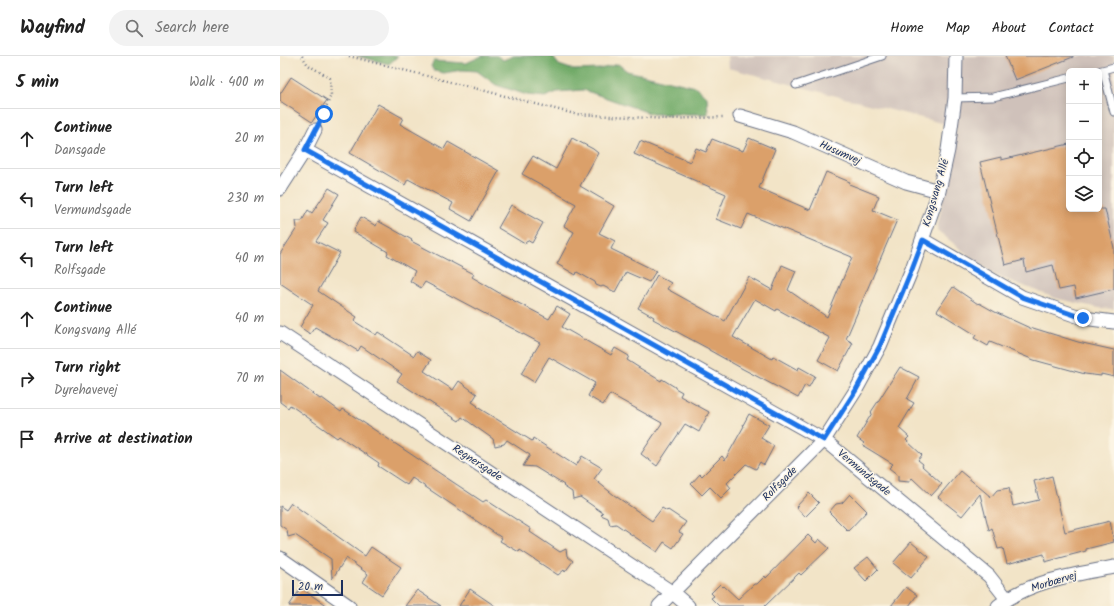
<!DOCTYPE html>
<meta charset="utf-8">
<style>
body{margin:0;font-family:Kalam,sans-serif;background:#f2f2f2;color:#222}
.controls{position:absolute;right:12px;top:12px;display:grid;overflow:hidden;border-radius:6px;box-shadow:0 2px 10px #0003}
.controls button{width:36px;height:36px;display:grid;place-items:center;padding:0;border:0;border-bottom:1px solid #e0e0e0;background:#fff;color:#222;font:20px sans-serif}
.scale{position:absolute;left:12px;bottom:10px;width:51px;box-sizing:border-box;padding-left:4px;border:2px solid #1b2f5e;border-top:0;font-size:11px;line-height:14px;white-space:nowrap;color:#1b2f5e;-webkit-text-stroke:3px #fcf5e5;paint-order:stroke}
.stop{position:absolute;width:12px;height:12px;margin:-9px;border:3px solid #1a73e8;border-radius:50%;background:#fff}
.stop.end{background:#1a73e8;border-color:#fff;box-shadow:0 1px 4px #0008}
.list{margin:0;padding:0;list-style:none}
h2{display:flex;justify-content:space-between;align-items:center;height:52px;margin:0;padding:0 16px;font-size:17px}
h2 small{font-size:13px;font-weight:400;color:#767676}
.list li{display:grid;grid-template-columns:26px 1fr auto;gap:12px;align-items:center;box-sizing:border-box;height:60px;padding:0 16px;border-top:1px solid #e0e0e0}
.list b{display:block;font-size:15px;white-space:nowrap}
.list p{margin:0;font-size:13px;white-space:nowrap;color:#767676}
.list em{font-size:13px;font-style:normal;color:#767676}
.icon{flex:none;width:22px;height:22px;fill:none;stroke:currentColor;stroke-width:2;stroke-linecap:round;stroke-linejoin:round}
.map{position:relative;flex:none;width:834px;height:550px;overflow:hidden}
header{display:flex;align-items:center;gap:24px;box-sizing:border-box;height:56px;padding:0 20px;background:#fff;border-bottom:1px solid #e0e0e0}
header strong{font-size:19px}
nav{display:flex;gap:22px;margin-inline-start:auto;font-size:14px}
.search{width:280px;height:36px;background:#f2f2f2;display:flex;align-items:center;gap:10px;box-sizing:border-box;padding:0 14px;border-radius:22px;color:#767676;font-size:15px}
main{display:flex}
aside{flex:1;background:#fff}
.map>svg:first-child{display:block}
</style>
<header>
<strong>Wayfind</strong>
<div class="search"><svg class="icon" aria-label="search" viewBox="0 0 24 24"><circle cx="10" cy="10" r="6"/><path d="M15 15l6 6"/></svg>Search here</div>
<nav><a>Home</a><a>Map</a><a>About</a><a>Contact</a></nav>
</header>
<main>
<aside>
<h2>5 min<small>Walk · 400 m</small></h2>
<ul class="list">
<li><svg class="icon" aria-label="ahead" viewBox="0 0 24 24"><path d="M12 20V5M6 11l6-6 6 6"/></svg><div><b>Continue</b><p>Dansgade</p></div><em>20 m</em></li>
<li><svg class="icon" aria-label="left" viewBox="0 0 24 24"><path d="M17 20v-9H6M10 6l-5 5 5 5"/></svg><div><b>Turn left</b><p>Vermundsgade</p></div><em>230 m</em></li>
<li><svg class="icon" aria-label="left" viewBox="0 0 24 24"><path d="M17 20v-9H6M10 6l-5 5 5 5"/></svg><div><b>Turn left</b><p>Rolfsgade</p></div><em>40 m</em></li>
<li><svg class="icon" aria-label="ahead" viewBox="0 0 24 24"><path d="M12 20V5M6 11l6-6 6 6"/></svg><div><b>Continue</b><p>Kongsvang Allé</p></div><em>40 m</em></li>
<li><svg class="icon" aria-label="right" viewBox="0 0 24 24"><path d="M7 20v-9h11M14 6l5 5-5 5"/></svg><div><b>Turn right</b><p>Dyrehavevej</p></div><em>70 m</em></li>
<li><svg class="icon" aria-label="arrive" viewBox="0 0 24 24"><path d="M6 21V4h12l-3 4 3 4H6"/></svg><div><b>Arrive at destination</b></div></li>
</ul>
</aside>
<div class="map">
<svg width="834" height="550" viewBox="0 0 834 550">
<rect width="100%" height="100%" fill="#fcf5e5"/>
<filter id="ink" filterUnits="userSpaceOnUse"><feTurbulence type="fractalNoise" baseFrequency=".025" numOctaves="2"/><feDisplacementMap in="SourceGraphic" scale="8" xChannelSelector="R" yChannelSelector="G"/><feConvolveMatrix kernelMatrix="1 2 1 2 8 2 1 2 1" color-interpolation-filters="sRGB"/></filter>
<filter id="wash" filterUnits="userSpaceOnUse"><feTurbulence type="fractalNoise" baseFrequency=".012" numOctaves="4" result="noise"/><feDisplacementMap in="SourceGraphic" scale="16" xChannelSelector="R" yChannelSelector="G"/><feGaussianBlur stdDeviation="0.9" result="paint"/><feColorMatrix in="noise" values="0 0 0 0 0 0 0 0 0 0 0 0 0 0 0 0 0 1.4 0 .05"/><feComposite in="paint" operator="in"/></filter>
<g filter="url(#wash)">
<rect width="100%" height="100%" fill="#f2e4c7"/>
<path fill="#cfc1ba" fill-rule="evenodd" d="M447,0H834V253L819,252L775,242L715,219L678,191L657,174L677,71L448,12ZM789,15H819V153H789Z"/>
<path fill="#71aa68" stroke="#466c63" d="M77,0H118L109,8Z
M202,0H217L223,4L234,0H272L279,9L294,14L320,13L338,8L347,15L416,31L427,41L428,58H372L304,34L277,36L265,41L247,39L216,29L197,15L182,14L164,17L154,15L151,10L154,5L186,7Z"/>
<g id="blocks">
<path fill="#dba06b" d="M725,0H793V1L735,24Z
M11,21L47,44L32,66L0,45V38Z
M98,48L123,62L120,68L164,93L168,86L219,115L191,165L170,153L173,147L128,123L125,129L70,97Z
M292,82L313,93L318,97L300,130L334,150L319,177L335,185L331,193L376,215L369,226L346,216L335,236L323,230L321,231L316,229L315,226L297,216L296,219L277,208L294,176L284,170L296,148L242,118L253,100L276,113Z
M469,82L495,93L479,132L530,154L546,116L570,126L569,128L599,140L593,154L617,164L566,283L573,287L558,315L538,304L550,282L497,253L496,255L475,243L453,281L492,303L493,300L518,314L519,311L535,320L529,331L525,329L518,342L463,313L429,294V293L373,263L374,261L358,252L377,219L391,227L387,233L445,265L469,221L492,234L502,209L516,215L508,234L547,261L572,201L468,158L461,173L436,163L446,138L354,98L360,85L410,106L416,92L426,96L432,83L463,95Z
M789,88V153H825L834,192V233L796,242L794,231L779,234L773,209L746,216L744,204L725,209L700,106L721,101V104Z
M49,132L59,138L43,164L48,167L36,185L60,197L38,235L77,261L74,265L96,279L98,276L134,300L137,295L151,304L144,315L173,334L179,325L197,338L192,346L198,350L197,351L252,385L253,382L296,410L302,400L322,412L314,423L334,439L372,465L382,452L387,455L388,454L406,466L399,476L403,478L393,492L384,486L377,496L336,468L330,469L328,462L321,459L323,457L300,441L293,443L292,436L283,430L284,429L255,411L243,410L250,399L227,384L224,388L215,390L213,383L182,361L179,365L117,325L122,318L81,290L78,295L56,282V283L35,271L30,278L20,271L33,249L0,227V198L17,172L16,165H22L28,154L32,157Z
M231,149L263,167L252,187L247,184L245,188L218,172Z
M81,161L96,170L98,165L132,184L131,185L194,218L192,221L221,238L269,263L277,250L290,258L282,271L331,299L335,292L349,300L347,304L358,311L381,325L382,323L395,331V332L402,336L400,340L429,356L419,376L405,368L377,410L361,398L382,367L330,338L323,349L308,340L315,327L269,301L254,326L241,318L260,287L145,226L141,232L130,225L135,215L107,199L108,196L74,176L75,174L74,173Z
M673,231L698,248L699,247L715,256L752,273L753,272L798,286L834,294V321L821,318V320L805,318L754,304L710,286L708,290L694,282L696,279L657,255Z
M620,311L639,321L627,343L634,347L619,372L629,381L626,384L642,399L638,404L643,408L642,410L662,428L651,440L632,422L629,426L618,425V419L609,412L613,408L582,389L584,387L577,382L592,357L591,356L597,347Z
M0,314L40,343L42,342L61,356L63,353L203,446L206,444L251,473L250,476L280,496L286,493L287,500L293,505L285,516L284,514L278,519L240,494L239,496L220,485L222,482L132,422L127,429L98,410L99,407L59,380L57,382L10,349L8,352L0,346Z
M469,358L489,369L481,382L494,390L484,409L480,406L476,413L466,408L447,427L451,432L441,442L430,431L422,439L411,428L420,418L422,420L442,400L445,404L464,370L463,369Z
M680,415L711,441L717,434L729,432L733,450L759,444L754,425L772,420L785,476L830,465L834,486L806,493V495L765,506L764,498L727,508L723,492L718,493L712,472L709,474L700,438L682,460L658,441Z
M529,437L539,447L525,461L516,451Z
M570,438L587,455L568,475L549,456L556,448L562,447Z
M11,447L85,500L91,491L121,511L102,539L83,526L88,518L66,502L52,523L51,503L15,479L8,481L7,474L0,469V450L6,454Z
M528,479L536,487L539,483L549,492L521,519L519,517L485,550H439L431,542L434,540L431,537L440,528L443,531L444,530L458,543L474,528H477L485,520L486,522Z
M631,486L649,501L631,522L613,507Z
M588,501L598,513L586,525L574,512Z
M626,531L637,539L629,550H611Z
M21,532L47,550H9Z
M190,533L215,550H179Z
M137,534L161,550H125Z"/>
</g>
</g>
<g filter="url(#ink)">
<use href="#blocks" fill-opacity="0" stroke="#666e83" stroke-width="1"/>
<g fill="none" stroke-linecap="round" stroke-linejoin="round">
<g stroke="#666e83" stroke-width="9">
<path id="service" d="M823,14L834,56
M818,15L834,11
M516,29L602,0
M675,42L713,41L789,22"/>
</g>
<g stroke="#666e83" stroke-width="15">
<path id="minor" d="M460,60L513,76L626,126L659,135
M25,94L544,384L709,520L727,543
M0,133L25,94L35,74
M643,184L742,241L803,262L834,266
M0,277L393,537L408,550
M0,502L69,550
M379,550L544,384L576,334L600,290L632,213L659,135L668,94L675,42L676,0
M718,550C749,525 796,518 834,511"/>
</g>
<path stroke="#666e83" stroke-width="2.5" stroke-dasharray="1 3" stroke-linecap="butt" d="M22,0L28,9L50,22L51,39L42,61
M69,0L295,58L387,63L445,61"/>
<use href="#service" stroke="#fff" stroke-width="7"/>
<use href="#minor" stroke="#fff" stroke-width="13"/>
</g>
</g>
<g fill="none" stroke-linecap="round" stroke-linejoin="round" filter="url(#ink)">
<path stroke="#1a73e8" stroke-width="5" d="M44,58L25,94L544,384L576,334L600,290L632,213L643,184L742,241L803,262"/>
</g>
<g text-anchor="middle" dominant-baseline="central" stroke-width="3" stroke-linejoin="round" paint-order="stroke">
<g font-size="11" fill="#1b2f5e" stroke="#fcf5e5">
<text transform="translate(560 97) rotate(24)">Husumvej</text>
<text transform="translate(656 137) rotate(-74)">Kongsvang Allé</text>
<text transform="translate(197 407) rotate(33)">Regnersgade</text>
<text transform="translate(584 417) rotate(40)">Vermundsgade</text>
<text transform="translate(500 428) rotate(-45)">Rolfsgade</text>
<text transform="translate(774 526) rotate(-17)">Morbærvej</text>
</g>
</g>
</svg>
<div class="controls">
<button>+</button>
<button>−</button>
<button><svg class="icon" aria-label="locate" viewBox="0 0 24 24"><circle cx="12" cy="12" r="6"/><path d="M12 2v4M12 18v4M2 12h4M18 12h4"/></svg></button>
<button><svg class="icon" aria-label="layers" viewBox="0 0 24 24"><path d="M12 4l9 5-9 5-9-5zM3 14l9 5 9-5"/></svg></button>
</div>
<div class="scale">20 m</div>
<div class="stop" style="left:44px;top:58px"></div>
<div class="stop end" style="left:803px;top:262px"></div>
</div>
</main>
